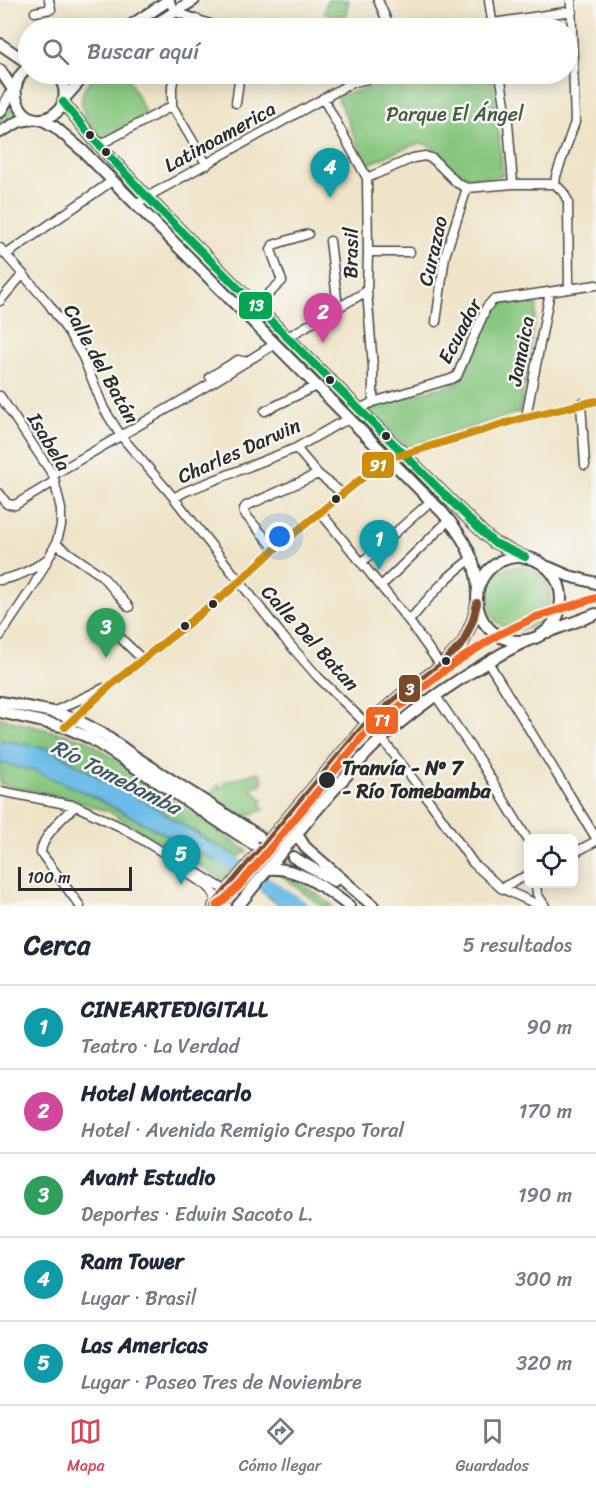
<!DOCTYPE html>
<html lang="es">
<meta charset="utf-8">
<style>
body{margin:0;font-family:Sriracha,sans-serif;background:#f6f6f7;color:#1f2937}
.controls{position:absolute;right:18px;bottom:18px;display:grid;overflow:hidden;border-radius:9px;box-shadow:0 3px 15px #0003}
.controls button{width:54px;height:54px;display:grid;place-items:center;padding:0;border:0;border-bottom:2px solid #e0e1e3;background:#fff;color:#1f2937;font:30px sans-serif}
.scale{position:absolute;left:18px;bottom:15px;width:114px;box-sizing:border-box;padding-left:6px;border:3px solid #2b2b2b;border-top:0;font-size:16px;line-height:21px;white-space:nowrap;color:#2b2b2b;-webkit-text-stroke:4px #f6f6f2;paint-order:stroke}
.you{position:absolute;left:280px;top:537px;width:21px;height:21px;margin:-15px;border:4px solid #fff;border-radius:50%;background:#1a73e8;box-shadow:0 0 0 9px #1a73e833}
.badge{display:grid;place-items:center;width:39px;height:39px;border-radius:50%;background:#d1495b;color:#fff;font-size:20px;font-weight:700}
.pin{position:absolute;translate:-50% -50px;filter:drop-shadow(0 2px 3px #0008)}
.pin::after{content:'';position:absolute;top:32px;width:21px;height:18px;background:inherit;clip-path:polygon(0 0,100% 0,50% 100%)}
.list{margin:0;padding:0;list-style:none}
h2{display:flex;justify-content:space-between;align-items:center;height:78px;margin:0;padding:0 24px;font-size:26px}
h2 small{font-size:20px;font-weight:400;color:#747a83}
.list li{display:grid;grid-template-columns:39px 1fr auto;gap:18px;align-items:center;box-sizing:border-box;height:84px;padding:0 24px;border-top:2px solid #e0e1e3}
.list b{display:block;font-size:22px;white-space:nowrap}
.list p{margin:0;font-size:20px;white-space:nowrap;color:#747a83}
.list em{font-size:20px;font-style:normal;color:#747a83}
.icon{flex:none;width:33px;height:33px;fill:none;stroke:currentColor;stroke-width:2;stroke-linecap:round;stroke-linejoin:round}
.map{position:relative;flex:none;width:596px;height:906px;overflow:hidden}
.search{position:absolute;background:#fff;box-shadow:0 3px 15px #0003;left:18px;right:18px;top:18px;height:66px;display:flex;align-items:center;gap:15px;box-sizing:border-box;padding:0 21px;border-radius:33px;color:#747a83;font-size:22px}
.sheet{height:498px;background:#fff}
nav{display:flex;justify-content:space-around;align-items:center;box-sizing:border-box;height:84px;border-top:2px solid #e0e1e3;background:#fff;font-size:16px;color:#747a83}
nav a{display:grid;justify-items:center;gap:3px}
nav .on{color:#d1495b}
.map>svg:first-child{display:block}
</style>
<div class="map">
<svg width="596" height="906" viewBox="0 0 596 906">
<rect width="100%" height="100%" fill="#f6f6f2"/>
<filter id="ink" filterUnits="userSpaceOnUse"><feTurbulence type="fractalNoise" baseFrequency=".0167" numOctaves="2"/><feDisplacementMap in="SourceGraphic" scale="12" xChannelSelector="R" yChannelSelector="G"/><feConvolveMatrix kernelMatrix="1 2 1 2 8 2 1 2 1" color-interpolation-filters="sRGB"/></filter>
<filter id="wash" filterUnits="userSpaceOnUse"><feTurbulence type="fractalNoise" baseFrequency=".008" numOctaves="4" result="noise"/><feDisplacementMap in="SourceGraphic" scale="24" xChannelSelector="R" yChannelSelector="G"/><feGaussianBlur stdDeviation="1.35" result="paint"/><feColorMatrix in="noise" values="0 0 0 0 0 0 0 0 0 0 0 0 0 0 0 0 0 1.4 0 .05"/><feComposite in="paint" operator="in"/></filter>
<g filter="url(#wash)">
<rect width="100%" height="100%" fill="#efe4c8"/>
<path fill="#86c67e" stroke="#587854" stroke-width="1.5" d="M327,0H349L345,18L324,13Z
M96,74H126L146,114L103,140C83,119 70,97 96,74Z
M427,74H492L503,175C485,179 464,180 449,166C441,158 438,147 425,144C412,142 379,160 367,165L337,96Z
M12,95L26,117L0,130V114Z
M528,299L534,300L537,306L520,412L409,447L402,443L372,415V410L383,402L459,383L464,376L487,310L492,306Z
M486 598a32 32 0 1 1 64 0a32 32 0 1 1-64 0Z
M0,718L87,740L247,851L239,857L50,749L0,740Z
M0,762L10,763L55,777L232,869L222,879L110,812L67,798L0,784Z
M259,772L263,779L261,784L251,789L263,800L260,804L265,809L245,817L242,820L209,797L219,784L221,788L225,786L224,782Z
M279,873L300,882L333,906H321Z"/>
<path fill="#6cbce7" stroke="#4c7489" stroke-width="1.5" d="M0,740L50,749L105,781L142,799L239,861L232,869L92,796L36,771L0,763Z
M270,879L306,906H280L261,891Z"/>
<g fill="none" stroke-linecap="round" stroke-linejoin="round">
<path stroke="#6cbce7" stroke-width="14" d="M221,856L300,906"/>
</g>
</g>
<g filter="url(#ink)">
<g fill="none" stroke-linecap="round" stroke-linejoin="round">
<path stroke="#c8bfa9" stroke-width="8" stroke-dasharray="8 4" stroke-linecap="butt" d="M222,889L236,906"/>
<path stroke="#c8bfa9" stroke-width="10" stroke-dasharray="10 5" stroke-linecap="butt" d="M260,837L293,857
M256,846L288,865"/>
<g stroke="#484743" stroke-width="11">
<path id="minor" d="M168,0L176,12L221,28
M378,0L390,28
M489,0L493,28
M35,12L51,9L49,0
M493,23L572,11
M175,74L172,86V106L207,165
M336,74L351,83
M500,74L508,123L513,184
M236,103L240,74
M99,145L172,106
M367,178L413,158L425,156L433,159L457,183L467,188L513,184H555L563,192L568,201L569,289
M555,184L556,176L575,122L571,0
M136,206L147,197L351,83L388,74
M330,241L338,307
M0,248L48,303L69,333L83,357L104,409L121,436L174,498L284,638L318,677L382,739L423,792L473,863L501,888L541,906
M368,252H410
M7,254L112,181
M367,291L373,367V402
M0,301L23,274
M255,307L282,281L271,250L273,245L308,234
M436,322L445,256L467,188
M286,338L367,291L368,252L367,178L323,98
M210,377L238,360L246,362
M0,396L53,475L61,509V526L56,544L34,585L0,636
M581,403L585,465
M358,410L373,402L451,379L457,376L486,308L493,300L596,285
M265,411L316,386
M526,417L550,292
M296,448L318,474L343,494
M53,475L210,384L275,344
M0,494L7,504L15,505L55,481
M174,498L184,492L296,448L336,425L350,419
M320,512L409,621L441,666
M56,544L101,575L129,607
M275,549L244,513V509L246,506L318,474
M361,563L431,501
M0,580C18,577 31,571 46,560
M381,586L449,520
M100,618L142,659
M409,621C428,599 448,574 473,558
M488,662L596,838
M436,696L482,764L528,840
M53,712L104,688
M65,727L112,684L230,590L275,549L388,457L405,454L526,417L596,401
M0,791L76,806L123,828L220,887
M76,806C64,815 41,838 41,853L80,906
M574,853L596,841
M190,875C202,883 216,888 216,904
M536,884L537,894L545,906
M501,888L528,875"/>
</g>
<g stroke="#484743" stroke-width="14">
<path id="major" d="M127,28L169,0
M149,28L194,0
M0,44L28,63
M28,68C0,87 24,135 54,114C59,111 63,105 64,99C66,89 63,81 56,74
M0,70L12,88
M64,99L86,74
M63,102L90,135L147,197L476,526L493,542L525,557
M0,112L12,92
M41,119L55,127L83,151L442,512C463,536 476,558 478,590
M0,132L20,121L33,119
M477 599a42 42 0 1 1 84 0a42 42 0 1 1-84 0Z
M548,567L569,576L596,583
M548,632L596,614
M0,702L53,712L75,719L103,734L137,758L259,836
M0,712L65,727L90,738L253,844
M297,834L305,847L373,906
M293,857L334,881
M268,869C298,866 326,889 349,906
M214,906L364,727L401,695L441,666L463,643L473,620L477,603
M238,906C280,854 322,801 368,752C398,721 436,694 473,671C491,660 510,648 529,640"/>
</g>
<use href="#minor" stroke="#fff" stroke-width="8"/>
<use href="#major" stroke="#fff" stroke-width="10"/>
<path stroke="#2b2b2b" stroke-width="1.5" d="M420,690L436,682"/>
<g stroke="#f6f6f2" stroke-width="12">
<path id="bus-1" d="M63,102L90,135L147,197L476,526L493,542L525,557"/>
</g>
<g stroke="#f6f6f2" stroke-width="12">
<path id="bus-2" d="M65,727L112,684L230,590L275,549L388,457L405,454L526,417L596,401"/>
</g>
<g stroke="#f6f6f2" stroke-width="12">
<path id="bus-3" d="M214,906L364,727L401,695L441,666L463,643L473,620L477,603"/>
</g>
<use href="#bus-1" stroke="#00a651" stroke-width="8"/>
<use href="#bus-2" stroke="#ce8d09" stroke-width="8"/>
<use href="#bus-3" stroke="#7a4b2a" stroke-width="8"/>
<g stroke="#f6f6f2" stroke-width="12">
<path id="tram-1" d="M217,906L239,886L366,733L450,666L498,635L536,617L596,598"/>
</g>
<use href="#tram-1" stroke="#f26522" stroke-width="8"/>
</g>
</g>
<g fill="#2b2b2b" stroke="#f6f6f2" stroke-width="2">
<circle cx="90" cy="135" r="5"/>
<circle cx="106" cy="152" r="5"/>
<circle cx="330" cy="380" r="5"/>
<circle cx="386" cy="436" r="5"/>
<circle cx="336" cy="499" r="5"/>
<circle cx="213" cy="604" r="5"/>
<circle cx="185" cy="626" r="5"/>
<circle cx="446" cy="661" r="5"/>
<circle cx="327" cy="780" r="9"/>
</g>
<g text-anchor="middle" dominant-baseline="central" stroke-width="5" stroke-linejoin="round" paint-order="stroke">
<g font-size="20" fill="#465a44" stroke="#f6f6f2">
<text x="455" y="114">Parque El Ángel</text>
</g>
<g font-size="20" fill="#2b2b2b" stroke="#f6f6f2">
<text transform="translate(220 137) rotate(-29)">Latinoamerica</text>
<text transform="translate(433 251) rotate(-77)">Curazao</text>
<text transform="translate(351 253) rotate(-89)">Brasil</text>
<text transform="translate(460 331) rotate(-62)">Ecuador</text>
<text transform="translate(521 351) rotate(-79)">Jamaica</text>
<text transform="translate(101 364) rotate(61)">Calle del Batán</text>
<text transform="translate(49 442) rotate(59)">Isabela</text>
<text transform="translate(239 451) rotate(-24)">Charles Darwin</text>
<text transform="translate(310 638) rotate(48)">Calle Del Batan</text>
</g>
<g font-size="20" font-weight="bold" fill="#2b2b2b" stroke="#f6f6f2" text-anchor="start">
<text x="342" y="768">Tranvía - Nº 7<tspan x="342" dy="23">- Río Tomebamba</tspan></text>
</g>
<g font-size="21" font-style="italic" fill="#3e5663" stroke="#f6f6f2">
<text transform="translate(116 777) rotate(27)">Río Tomebamba</text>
</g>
</g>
<g stroke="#f6f6f2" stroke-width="2">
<rect x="238" y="291" width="35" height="29" rx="6" fill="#00a651"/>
<rect x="361" y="451" width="34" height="28" rx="6" fill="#ce8d09"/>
<rect x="398" y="674" width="23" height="29" rx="6" fill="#7a4b2a"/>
<rect x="365" y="706" width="34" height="29" rx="6" fill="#f26522"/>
</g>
<g font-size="16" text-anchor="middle" font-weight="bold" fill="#fff">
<text x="256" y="311">13</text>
<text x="378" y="471">91</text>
<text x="410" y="695">3</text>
<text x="382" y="726">T1</text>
</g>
</svg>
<div class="controls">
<button><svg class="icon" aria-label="locate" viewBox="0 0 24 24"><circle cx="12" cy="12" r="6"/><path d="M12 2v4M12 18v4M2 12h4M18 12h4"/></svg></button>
</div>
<div class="scale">100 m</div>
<div class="you"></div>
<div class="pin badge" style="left:379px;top:570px;background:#0f9aa8">1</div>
<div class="pin badge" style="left:323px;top:343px;background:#d1479c">2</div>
<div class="pin badge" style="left:106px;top:658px;background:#2e9e5b">3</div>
<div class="pin badge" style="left:330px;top:198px;background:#0f9aa8">4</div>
<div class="pin badge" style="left:181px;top:885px;background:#0f9aa8">5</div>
<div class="search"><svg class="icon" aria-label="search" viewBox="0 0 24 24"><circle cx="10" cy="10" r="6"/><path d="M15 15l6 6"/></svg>Buscar aquí</div>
</div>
<section class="sheet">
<h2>Cerca<small>5 resultados</small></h2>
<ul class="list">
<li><span class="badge" style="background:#0f9aa8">1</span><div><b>CINEARTEDIGITALL</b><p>Teatro · La Verdad</p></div><em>90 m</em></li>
<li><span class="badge" style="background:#d1479c">2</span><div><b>Hotel Montecarlo</b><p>Hotel · Avenida Remigio Crespo Toral</p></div><em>170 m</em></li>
<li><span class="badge" style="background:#2e9e5b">3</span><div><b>Avant Estudio</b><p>Deportes · Edwin Sacoto L.</p></div><em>190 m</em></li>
<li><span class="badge" style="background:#0f9aa8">4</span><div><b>Ram Tower</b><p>Lugar · Brasil</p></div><em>300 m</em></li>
<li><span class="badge" style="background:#0f9aa8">5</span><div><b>Las Americas</b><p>Lugar · Paseo Tres de Noviembre</p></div><em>320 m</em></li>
</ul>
</section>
<nav>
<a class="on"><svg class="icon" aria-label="map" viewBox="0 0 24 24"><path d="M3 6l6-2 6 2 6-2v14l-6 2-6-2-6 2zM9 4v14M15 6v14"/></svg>Mapa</a>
<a><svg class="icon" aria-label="directions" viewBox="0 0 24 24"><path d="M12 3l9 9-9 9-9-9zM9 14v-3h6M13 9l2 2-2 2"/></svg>Cómo llegar</a>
<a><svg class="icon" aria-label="saved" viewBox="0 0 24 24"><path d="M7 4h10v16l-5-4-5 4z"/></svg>Guardados</a>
</nav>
